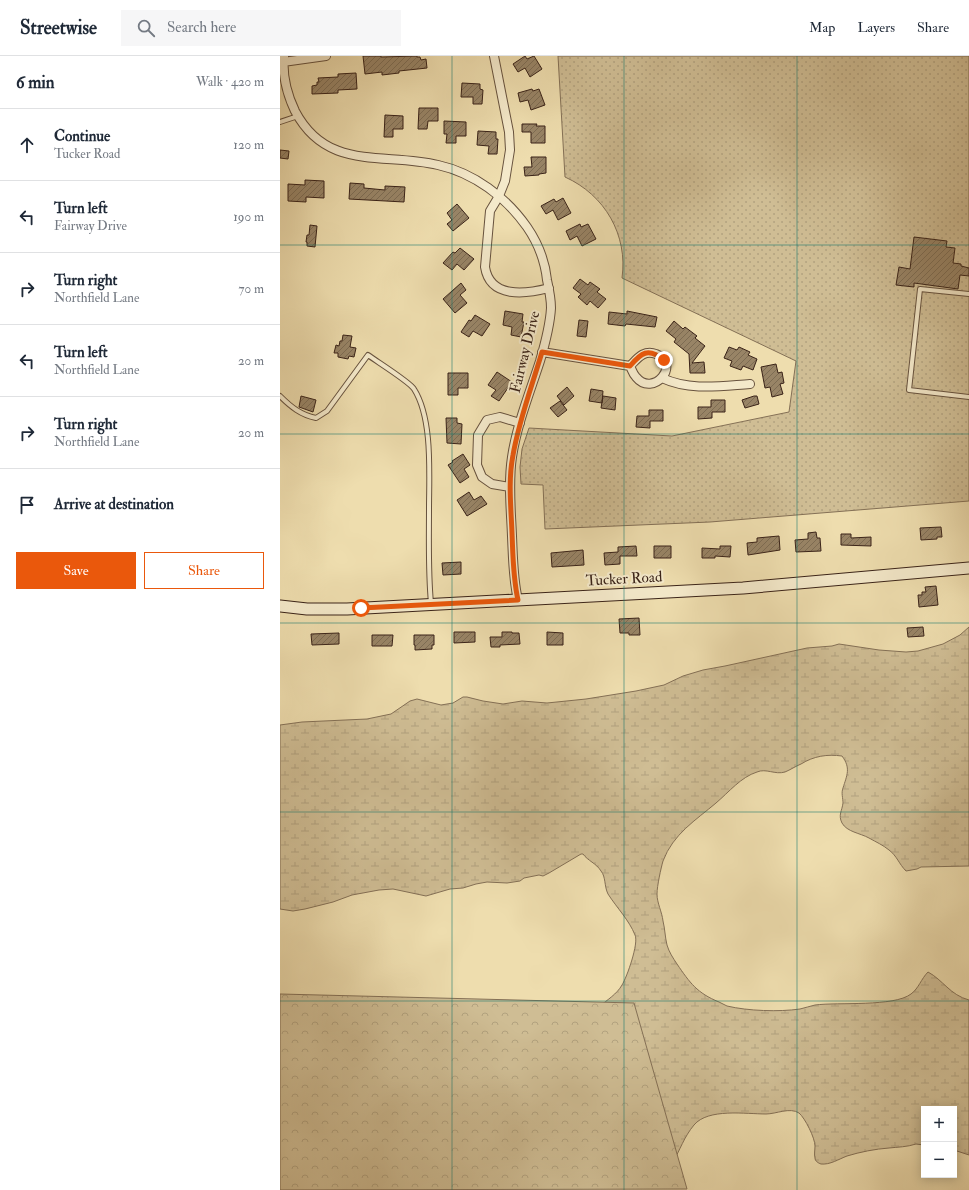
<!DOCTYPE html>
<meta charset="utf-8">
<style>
body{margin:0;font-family:"IM FELL Double Pica",serif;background:#f6f6f7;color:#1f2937}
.controls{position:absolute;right:12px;bottom:12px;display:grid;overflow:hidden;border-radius:0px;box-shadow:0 2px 10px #0003}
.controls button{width:36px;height:36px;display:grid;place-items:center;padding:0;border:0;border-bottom:1px solid #e0e1e3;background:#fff;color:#1f2937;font:20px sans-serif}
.stop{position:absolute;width:12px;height:12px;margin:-9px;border:3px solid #ea580c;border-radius:50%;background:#fff}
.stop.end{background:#ea580c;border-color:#fff;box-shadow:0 1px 4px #0008}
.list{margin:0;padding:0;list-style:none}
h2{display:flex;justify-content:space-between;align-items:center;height:52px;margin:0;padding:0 16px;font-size:17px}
h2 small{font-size:13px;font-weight:400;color:#747a83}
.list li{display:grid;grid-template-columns:26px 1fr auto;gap:12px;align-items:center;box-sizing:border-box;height:72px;padding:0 16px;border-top:1px solid #e0e1e3}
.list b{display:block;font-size:15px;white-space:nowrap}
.list p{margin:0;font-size:13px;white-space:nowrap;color:#747a83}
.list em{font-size:13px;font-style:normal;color:#747a83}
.actions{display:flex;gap:8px;padding:12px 16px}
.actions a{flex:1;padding:9px 0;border:1px solid #ea580c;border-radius:0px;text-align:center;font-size:14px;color:#ea580c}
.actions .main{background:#ea580c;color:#fff}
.icon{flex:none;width:22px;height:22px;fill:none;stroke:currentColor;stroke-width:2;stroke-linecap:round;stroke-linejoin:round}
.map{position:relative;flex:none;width:689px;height:1134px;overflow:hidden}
header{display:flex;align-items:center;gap:24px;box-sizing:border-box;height:56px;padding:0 20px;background:#fff;border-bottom:1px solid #e0e1e3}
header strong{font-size:19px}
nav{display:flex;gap:22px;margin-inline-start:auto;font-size:14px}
.search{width:280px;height:36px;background:#f6f6f7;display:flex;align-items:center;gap:10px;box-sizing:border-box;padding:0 14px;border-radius:0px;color:#747a83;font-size:15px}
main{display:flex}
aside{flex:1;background:#fff}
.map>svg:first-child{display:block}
</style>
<header>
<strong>Streetwise</strong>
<div class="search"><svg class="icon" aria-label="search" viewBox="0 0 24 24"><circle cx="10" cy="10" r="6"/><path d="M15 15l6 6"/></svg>Search here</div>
<nav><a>Map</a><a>Layers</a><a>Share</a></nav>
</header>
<main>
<aside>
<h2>6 min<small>Walk · 420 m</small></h2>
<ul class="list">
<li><svg class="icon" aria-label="ahead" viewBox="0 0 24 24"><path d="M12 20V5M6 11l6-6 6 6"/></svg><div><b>Continue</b><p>Tucker Road</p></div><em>120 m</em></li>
<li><svg class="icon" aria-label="left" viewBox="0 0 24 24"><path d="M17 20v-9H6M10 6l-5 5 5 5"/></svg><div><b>Turn left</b><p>Fairway Drive</p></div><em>190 m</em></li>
<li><svg class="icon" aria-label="right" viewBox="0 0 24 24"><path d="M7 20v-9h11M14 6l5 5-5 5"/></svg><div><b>Turn right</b><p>Northfield Lane</p></div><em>70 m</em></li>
<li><svg class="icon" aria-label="left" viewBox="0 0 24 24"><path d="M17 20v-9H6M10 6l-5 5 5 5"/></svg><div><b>Turn left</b><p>Northfield Lane</p></div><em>20 m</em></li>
<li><svg class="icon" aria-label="right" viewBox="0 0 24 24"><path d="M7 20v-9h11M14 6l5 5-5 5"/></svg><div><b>Turn right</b><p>Northfield Lane</p></div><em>20 m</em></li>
<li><svg class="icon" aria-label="arrive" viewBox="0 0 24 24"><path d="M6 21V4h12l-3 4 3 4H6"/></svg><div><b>Arrive at destination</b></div></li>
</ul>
<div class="actions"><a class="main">Save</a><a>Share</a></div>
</aside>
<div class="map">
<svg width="689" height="1134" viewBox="0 0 689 1134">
<defs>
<pattern id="grass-dots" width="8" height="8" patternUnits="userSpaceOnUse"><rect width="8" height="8" fill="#cfbd94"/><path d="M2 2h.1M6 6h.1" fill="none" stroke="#b2a27f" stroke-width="1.8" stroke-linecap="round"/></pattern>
<pattern id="wetland-marsh" width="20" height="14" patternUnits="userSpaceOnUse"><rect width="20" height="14" fill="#cfbd94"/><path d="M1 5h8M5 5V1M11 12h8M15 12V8" fill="none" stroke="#b2a27f"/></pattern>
<pattern id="park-crowns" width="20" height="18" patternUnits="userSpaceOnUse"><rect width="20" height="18" fill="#cfbd94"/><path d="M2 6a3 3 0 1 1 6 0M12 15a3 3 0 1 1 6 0" fill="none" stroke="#b2a27f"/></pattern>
<pattern id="building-hatch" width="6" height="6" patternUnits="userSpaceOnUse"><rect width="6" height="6" fill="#988466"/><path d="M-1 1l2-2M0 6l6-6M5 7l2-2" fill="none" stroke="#7d6c53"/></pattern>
</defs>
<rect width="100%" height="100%" fill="#eeddae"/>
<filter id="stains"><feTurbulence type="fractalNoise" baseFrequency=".005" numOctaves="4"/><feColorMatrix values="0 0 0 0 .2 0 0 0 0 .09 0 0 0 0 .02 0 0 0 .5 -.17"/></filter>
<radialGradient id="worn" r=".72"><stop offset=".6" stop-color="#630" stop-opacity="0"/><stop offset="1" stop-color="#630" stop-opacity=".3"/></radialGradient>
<path fill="url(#grass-dots)" stroke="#847056" d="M278,0H689V445L430,466L265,473L263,429L241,428L240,411L242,393L249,372L392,380L509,356L516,305L342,222C348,179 325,139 285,121Z"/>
<path fill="url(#wetland-marsh)" stroke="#847056" d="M689,571V810L641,811L637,813L626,815C619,808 617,800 609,794C603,789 596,786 589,782C580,777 567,776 562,767C558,759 562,755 563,747C563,742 561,737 563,732C567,719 571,712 562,700C547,698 534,700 521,708C516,710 510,714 505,716C495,719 486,712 477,716C461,721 449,736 436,747C416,764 393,778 383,805C381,812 377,830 377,838C377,847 382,856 383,865C385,873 385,881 387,889C389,896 393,902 397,908C410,927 417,937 439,946C442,947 444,949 447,950C468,955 499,956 520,953C525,952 530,950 535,949C558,946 614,951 631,938C639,932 641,923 648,916C663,924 670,939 689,944V1099L674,1094V1053H644V1089L636,1088C627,1091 618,1091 609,1092C595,1093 580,1096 567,1100C559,1103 550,1109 541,1108C538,1107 535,1105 535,1102C534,1098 535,1094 535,1090C535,1082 525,1062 519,1057C510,1051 496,1058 486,1058C466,1058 428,1052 414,1069C404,1081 400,1094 393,1106L58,1134H0L320,950C327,944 337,938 342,929C347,921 359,887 355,879C349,864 337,852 328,838C324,830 326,821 321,815C316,807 308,805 303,798H301L269,817L263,820L259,819L244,822L240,825L227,827L207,826L196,828L183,832L170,833L146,840L113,833L99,834L72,839L53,846L25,853L13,855L0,853V669L22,666L87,663L111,658L130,645L137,643L161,649L173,647L183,641H187L203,645L223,648L242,645L267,647L306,643L356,635L384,629L403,620L423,614L445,610L527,592L552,590L559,588L599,594L626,596L638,595L663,588L680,579Z"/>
<path fill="url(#park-crowns)" stroke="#847056" d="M0,938L354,947L407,1133L0,1134Z"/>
<path fill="url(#building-hatch)" stroke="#3a2318" d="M83,0H101V1L137,0V1H140L141,4L146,3L147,12L119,15V17L102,19V16L85,18Z
M245,0L247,3L254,0L262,13L250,21L245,12L238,16L233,8Z
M76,17L77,33L58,34V37L32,38V30L37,29V26H39L38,22L58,21V18Z
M182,27L200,28V33L203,34L202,48H193V41H181Z
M252,33L253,35L259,33L265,49L251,54L248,44L240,46L238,37Z
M139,52H158V65H148L147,73H138Z
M105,59L123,60V73H113V81H104Z
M164,65L186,66V80H176V87H166L167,78H164Z
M242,68H257L256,70H265V87H251V76H242Z
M198,75L216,76V83H218L217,98H208L209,90L197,89Z
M0,94L9,95L8,103L0,102Z
M251,101H266V117L259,118V119L245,120L244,111H252Z
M25,124L44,125V142L26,141V146L8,145V128L25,129Z
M70,127L84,128V132L105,134V130L125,131L124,146L69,143Z
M283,142L291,157L278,164L273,154L266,158L261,150L274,143L276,146Z
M177,148L189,162L173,175L167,168L172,164L167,157Z
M300,168L301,171L308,168L316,183L302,190L297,180L290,184L286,175Z
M30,169L37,170L35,191L27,190V186H26L27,179H29Z
M634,181L667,185L666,191L675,192L673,207L681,208V210L689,212V220L680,219L678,233L634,227V231L616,229L619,211L630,213Z
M180,192L194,203L184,214L177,208L172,214L163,207L173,196L175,197Z
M300,223L308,229L310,226L320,233L317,236L326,243L318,252L310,245L307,249L298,241L301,238L293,232Z
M181,227L186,234L180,239L187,247L175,257L163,243Z
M225,255L243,258L242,266H244L241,281L231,279L232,271L223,269Z
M347,255L377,261L375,271L346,268L345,270L328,268L329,256L347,258Z
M195,259L210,268L202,280L193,275L189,281L181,276L189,264L191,265Z
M299,264L308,265L306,281L297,280Z
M394,265L403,273L405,271L417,280L415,282L425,290L412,307L424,306L425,317H410L409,298L394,286L396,283L386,275Z
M63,279L72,280L70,291L76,292L74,301L69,300L68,303L58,301V297H54L56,289L59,290L60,285H62Z
M449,291L457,294L459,291L470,296L468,299L477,303L473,314L463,310L461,314L450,310L452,305L444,302Z
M496,308L498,317L502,316L504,327L500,328L503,338L492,341L490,331L485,332L481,311Z
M217,316L232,326L219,345L211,340L216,334L208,329Z
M168,317H188V332H178V339H168Z
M287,331L294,340L284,349L277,340Z
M311,333L323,335L322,347L309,345Z
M21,340L36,344L33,356L19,351Z
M323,340L336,342L335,354L321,352Z
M474,340H477L479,348L465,352L462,344Z
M431,344H445V356H432V362L418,363V351H431Z
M280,345L287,354L278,361L270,352Z
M369,354H383V365H370V372L356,371L357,360H369Z
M166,362H177V367L182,368L181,388L167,387Z
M183,398L190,409L184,413L189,421L180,427L168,409L173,406L172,405Z
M189,436L194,444L201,440L207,448L187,460L177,444Z
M661,471L662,481H657V483L641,484L640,472Z
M536,476L537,482H540L541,495L516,496L515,484L528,483V477Z
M561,478H571V482L591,481V490L561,489Z
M499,480L500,494L468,499L467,487L477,486V482Z
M356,490L357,500H340V508L325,509L324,497L338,496V491Z
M374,490H391V502H374Z
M440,490H451L450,501L435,500V502H422V492L440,493Z
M303,494L304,509L272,511L271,497Z
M181,506V518L163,519L162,507Z
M656,530L658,549L639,551L638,539H642V536H646L645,531Z
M359,562L360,579H349V577H340L339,563Z
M643,571L644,580L628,581L627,572Z
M174,576H195V586L174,587Z
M222,576H232V577H239L240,588L220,589V591H211L210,581H222Z
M267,576L283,577V589H267Z
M59,577V588L32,589L31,578Z
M92,579H113L112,590H92Z
M134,579H154V589H152V593L135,594V589H134Z"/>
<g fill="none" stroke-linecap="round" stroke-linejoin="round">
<g stroke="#67523e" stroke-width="6">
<path id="service" d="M0,66L18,60
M689,238L640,233L629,334L689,341
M0,340C11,351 21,359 36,362L47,355L88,299C96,305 130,326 134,333C153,363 149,418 149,453C149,484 148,515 151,547"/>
</g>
<g stroke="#67523e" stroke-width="10">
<path id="minor" d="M4,0C2,19 7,38 15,55C47,116 104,96 158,109C194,117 226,141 247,171C258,187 265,205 267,224C269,233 271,243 271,252C270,270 265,288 260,305C250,336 237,368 232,401C228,427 231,454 232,480C233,501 233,523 238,544
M214,0L229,76L230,94L225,125L219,140L210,155L205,211C210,243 246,238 269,232
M3,6L46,0
M262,296L350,310C357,303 364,293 376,298C402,308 373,342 356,321C353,318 352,314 350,310
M382,322C410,335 440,330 470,328
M230,431L212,428L202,421L197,409L198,379L207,364L220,361L240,367"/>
</g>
<g stroke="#3a2318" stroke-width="13">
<path id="secondary" d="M0,550L27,553H67L463,532L689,512"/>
</g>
<use href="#service" stroke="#f4e9ca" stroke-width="4"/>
<use href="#minor" stroke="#f4e9ca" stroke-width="8"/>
<use href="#secondary" stroke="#f4e9ca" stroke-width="11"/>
</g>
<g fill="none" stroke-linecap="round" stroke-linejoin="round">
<path stroke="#ea580c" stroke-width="5" d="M81,552L238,544C233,522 233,500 232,477C231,451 228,424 233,399C239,364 252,330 262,296L350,310C361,297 368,291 384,304"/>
</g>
<path fill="none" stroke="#0f766e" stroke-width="1" stroke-opacity="0.55" d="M172,0V1134M344,0V1134M517,0V1134M0,189H689M0,378H689M0,567H689M0,756H689M0,945H689"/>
<g text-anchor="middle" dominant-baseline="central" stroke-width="4" stroke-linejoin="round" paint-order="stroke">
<g font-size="15" fill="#3a2318" stroke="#f4e9ca">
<text transform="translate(245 296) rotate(-76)">Fairway Drive</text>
<text transform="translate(344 523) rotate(-3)">Tucker Road</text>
</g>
</g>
<rect width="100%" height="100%" filter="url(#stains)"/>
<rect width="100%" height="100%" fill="url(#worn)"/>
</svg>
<div class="controls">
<button>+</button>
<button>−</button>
</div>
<div class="stop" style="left:81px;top:552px"></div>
<div class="stop end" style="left:384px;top:304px"></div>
</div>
</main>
